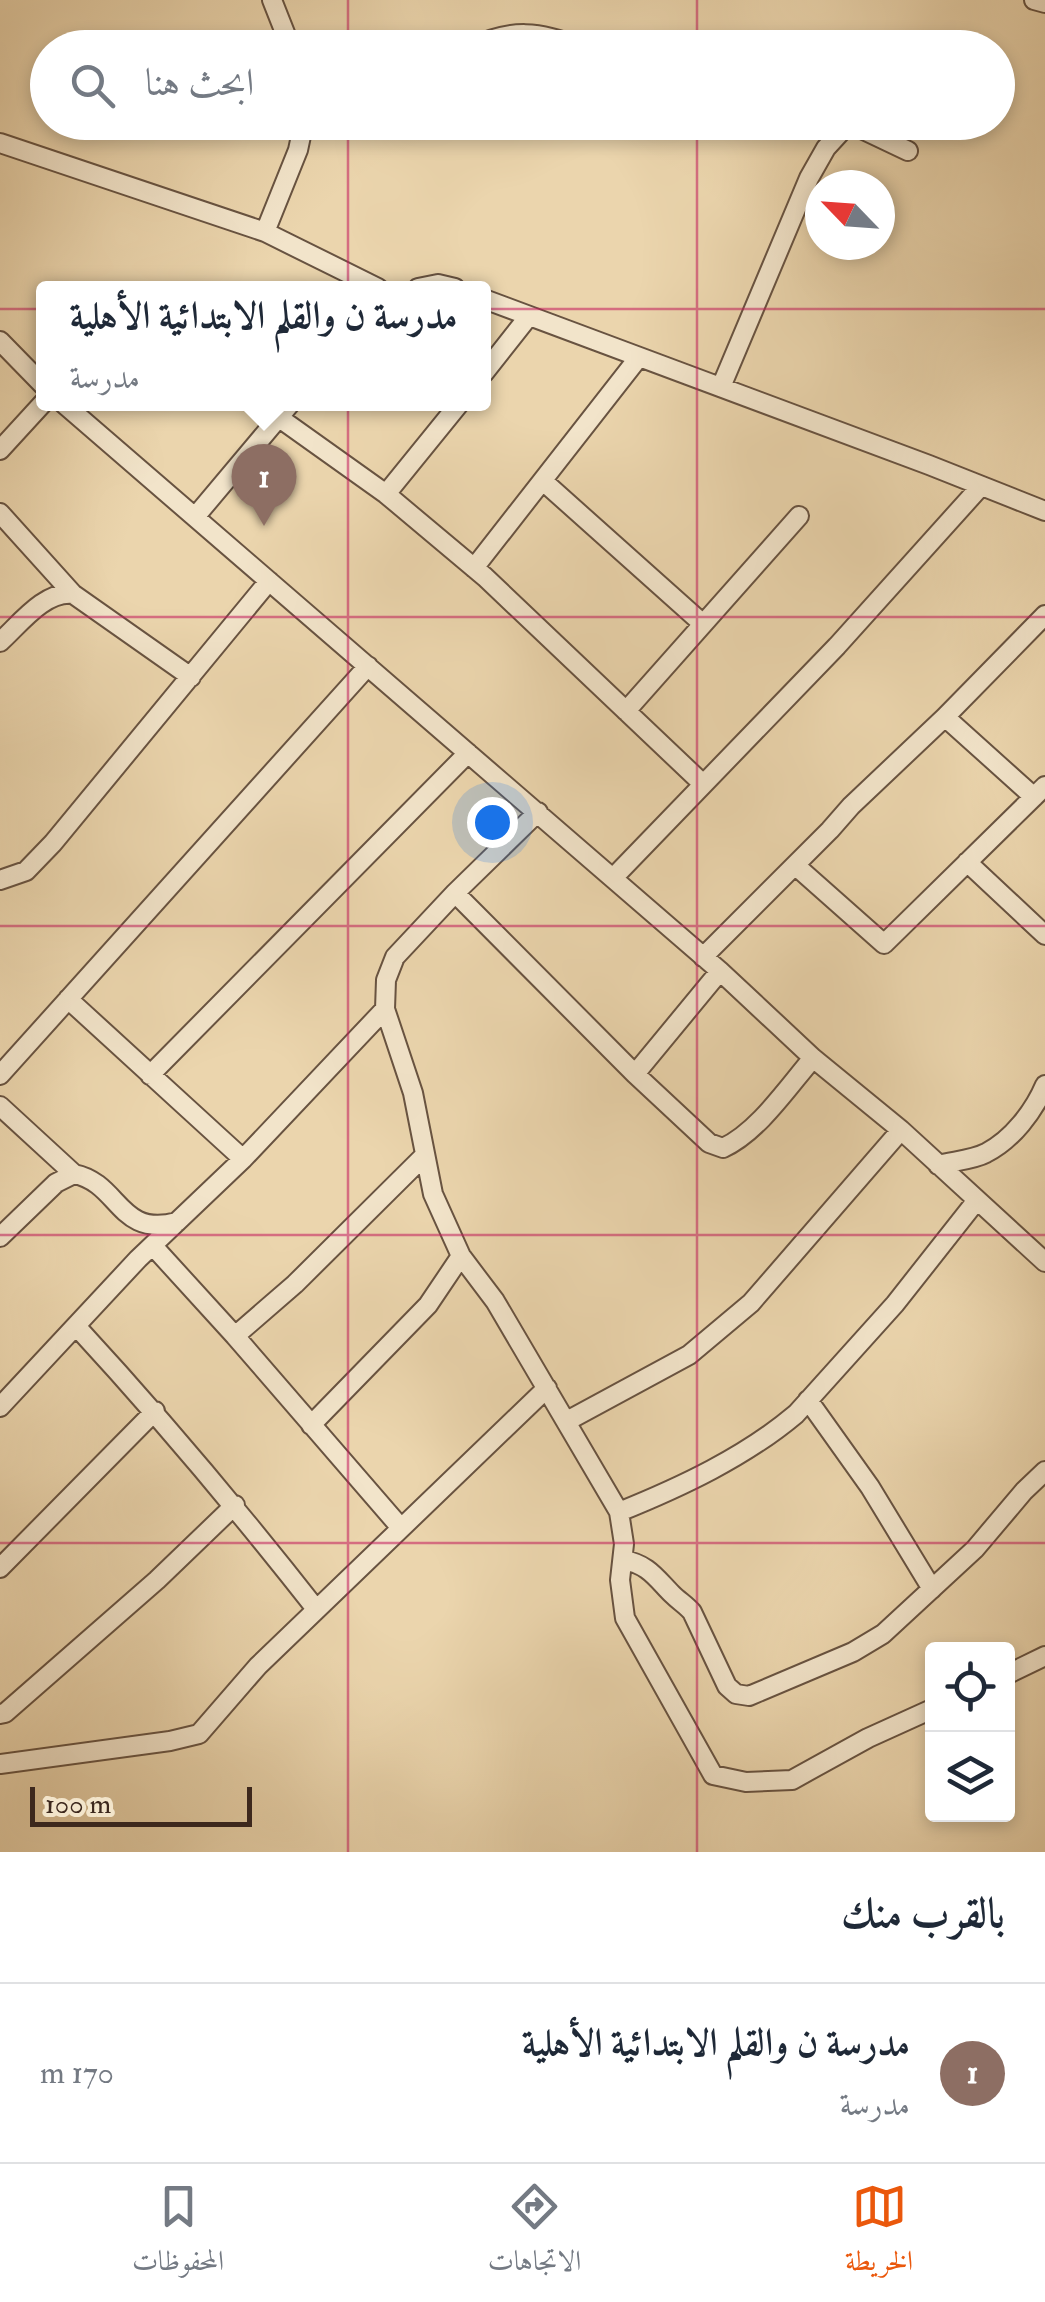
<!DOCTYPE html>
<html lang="ar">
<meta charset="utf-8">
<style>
body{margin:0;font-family:"IM FELL Double Pica",Amiri,serif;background:#f6f6f7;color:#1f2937;direction:rtl}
.controls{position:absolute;right:30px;bottom:30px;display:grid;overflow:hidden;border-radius:10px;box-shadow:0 5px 15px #0003}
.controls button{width:90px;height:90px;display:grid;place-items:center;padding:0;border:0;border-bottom:2px solid #e0e1e3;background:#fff;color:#1f2937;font:50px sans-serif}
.compass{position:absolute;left:805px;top:170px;width:90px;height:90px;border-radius:50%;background:#fff;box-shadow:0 5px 15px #0003;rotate:295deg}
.scale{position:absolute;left:30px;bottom:25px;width:222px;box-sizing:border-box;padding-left:10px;border:5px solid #3d281d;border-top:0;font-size:28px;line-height:35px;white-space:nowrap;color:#3d281d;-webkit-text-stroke:8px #f2e4ca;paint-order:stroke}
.you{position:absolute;left:492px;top:822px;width:35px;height:35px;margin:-25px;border:8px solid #fff;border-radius:50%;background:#1a73e8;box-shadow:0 0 0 15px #1a73e833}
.badge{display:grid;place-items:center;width:65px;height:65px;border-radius:50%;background:#ea580c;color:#fff;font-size:32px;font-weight:700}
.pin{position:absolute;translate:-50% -82px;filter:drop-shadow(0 2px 5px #0008)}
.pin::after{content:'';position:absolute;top:52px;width:35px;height:30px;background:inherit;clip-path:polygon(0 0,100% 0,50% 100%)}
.popup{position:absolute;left:36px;top:281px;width:455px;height:130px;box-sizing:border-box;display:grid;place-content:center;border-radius:10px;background:#fff;filter:drop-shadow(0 2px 8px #0005);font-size:32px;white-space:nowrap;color:#747a83}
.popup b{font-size:38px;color:#1f2937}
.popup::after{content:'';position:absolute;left:50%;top:100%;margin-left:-20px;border:20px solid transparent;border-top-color:#fff}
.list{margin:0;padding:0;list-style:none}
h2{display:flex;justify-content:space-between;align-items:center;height:130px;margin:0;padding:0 40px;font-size:42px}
h2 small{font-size:32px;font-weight:400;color:#747a83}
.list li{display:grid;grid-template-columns:65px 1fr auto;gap:30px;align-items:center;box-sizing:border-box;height:180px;padding:0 40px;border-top:2px solid #e0e1e3}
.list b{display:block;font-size:38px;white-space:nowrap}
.list p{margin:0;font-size:32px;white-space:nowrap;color:#747a83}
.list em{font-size:32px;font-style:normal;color:#747a83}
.icon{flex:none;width:55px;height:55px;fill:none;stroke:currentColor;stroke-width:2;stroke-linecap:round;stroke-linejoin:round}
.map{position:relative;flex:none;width:1045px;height:1852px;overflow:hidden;direction:ltr}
.search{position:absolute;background:#fff;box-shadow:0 5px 15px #0003;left:30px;right:30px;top:30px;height:110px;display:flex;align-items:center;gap:25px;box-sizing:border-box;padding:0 35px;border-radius:55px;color:#747a83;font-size:38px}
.sheet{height:310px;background:#fff}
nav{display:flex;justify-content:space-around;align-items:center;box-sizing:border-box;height:140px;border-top:2px solid #e0e1e3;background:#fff;font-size:28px;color:#747a83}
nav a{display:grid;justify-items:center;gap:5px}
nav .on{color:#ea580c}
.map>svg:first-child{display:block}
</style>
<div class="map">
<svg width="1045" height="1852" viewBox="0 0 1045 1852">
<rect width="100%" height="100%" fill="#ebd5ad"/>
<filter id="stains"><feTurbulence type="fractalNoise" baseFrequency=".002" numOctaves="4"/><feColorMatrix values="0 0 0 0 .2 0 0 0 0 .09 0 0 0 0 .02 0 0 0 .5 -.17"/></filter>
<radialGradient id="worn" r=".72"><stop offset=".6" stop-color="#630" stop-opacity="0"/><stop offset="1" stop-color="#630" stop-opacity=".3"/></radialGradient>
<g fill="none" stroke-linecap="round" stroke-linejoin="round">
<g stroke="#685341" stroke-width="22">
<path id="minor" d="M272,0L291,48
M1034,0L1045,3
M471,48C511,28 540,31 582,48
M304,122L298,150L265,232L378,288
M847,122L908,151
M0,143L265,232
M418,288L438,284L455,288
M484,299L929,465L1045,511
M0,341L44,386
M484,373L529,316
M721,387L809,178L826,148L849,123
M64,404L720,971L813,1058L901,1130L1045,1262
M278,417L386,494L485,577L703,784
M0,450L44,402
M543,481L703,624
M386,494L459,404
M0,513L73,594
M195,517L290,404
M474,568L639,357
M0,642C20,624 44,591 73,594L191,677
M626,711L799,516
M945,717L1045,615
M538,812L455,893L395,957L386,980L385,1009L413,1093L433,1194L461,1256L495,1301L619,1512L624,1544L620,1580L625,1618L713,1775L746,1782L792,1780L868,1738L932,1709
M967,862L1045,935
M796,866L884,944L1045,786
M613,878L837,646L981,486
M0,880L26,871L53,843L269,581
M455,893L635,1074L709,1143L723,1148C758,1132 788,1087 813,1058
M703,957L830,830L851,806L945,717L1034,797
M68,999L243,1159
M635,1074L720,971
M0,1075L368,666
M150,1075L468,753
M0,1106L74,1174
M938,1165C953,1161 973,1160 986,1153C1012,1140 1034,1111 1045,1085
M0,1237L56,1183L74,1174C120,1183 118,1238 177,1222
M153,1246L235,1336L401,1528
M76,1326C160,1417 239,1511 316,1609
M235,1336L295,1284L424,1156
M808,1400L870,1487L932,1589
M0,1407L138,1259L243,1159L385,1009
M567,1421L689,1355L751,1303L901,1130
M311,1425L428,1305L461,1256
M619,1512C681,1487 745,1457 796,1414L895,1304L977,1200
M623,1560C648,1564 656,1578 672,1594C679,1601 686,1605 692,1612L727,1686L736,1694L749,1696L853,1652L883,1634L975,1549L1024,1491L1045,1471
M0,1568L155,1411
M1008,1674L1045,1656
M0,1714L5,1713L157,1580L235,1505
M0,1764L170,1741L199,1734L258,1666L547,1388"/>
</g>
<use href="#minor" stroke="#f2e4ca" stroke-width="18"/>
</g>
<path fill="none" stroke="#c2185b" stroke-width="2.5" stroke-opacity="0.55" d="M348,0V48M697,0V48M348,122V1852M697,122V1852M0,309H1045M0,617H1045M0,926H1045M0,1235H1045M0,1543H1045"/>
<rect width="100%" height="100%" filter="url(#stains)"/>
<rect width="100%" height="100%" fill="url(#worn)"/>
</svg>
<div class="controls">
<button><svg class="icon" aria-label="locate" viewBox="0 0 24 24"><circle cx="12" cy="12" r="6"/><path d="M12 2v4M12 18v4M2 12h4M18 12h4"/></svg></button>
<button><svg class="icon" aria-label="layers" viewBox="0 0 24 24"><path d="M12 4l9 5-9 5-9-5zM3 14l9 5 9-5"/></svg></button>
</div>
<svg class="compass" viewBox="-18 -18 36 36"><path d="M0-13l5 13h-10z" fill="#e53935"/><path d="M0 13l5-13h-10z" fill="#747a83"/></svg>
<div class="scale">100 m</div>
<div class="you"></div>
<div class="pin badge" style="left:264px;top:526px;background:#8d6e63">1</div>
<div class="popup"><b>مدرسة ن والقلم الابتدائية الأهلية</b>مدرسة</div>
<div class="search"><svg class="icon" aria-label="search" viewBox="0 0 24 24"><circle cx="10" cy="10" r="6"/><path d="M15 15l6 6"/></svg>ابحث هنا</div>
</div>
<section class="sheet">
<h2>بالقرب منك<small></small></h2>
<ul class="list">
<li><span class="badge" style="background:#8d6e63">1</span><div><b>مدرسة ن والقلم الابتدائية الأهلية</b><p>مدرسة</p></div><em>170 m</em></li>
</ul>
</section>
<nav>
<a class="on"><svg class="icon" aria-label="map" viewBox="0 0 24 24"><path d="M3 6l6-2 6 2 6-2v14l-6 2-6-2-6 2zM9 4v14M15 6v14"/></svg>الخريطة</a>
<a><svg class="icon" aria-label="directions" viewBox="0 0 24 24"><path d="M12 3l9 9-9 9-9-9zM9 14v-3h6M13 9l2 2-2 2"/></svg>الاتجاهات</a>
<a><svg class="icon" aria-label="saved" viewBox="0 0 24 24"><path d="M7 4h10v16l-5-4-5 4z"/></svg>المحفوظات</a>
</nav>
